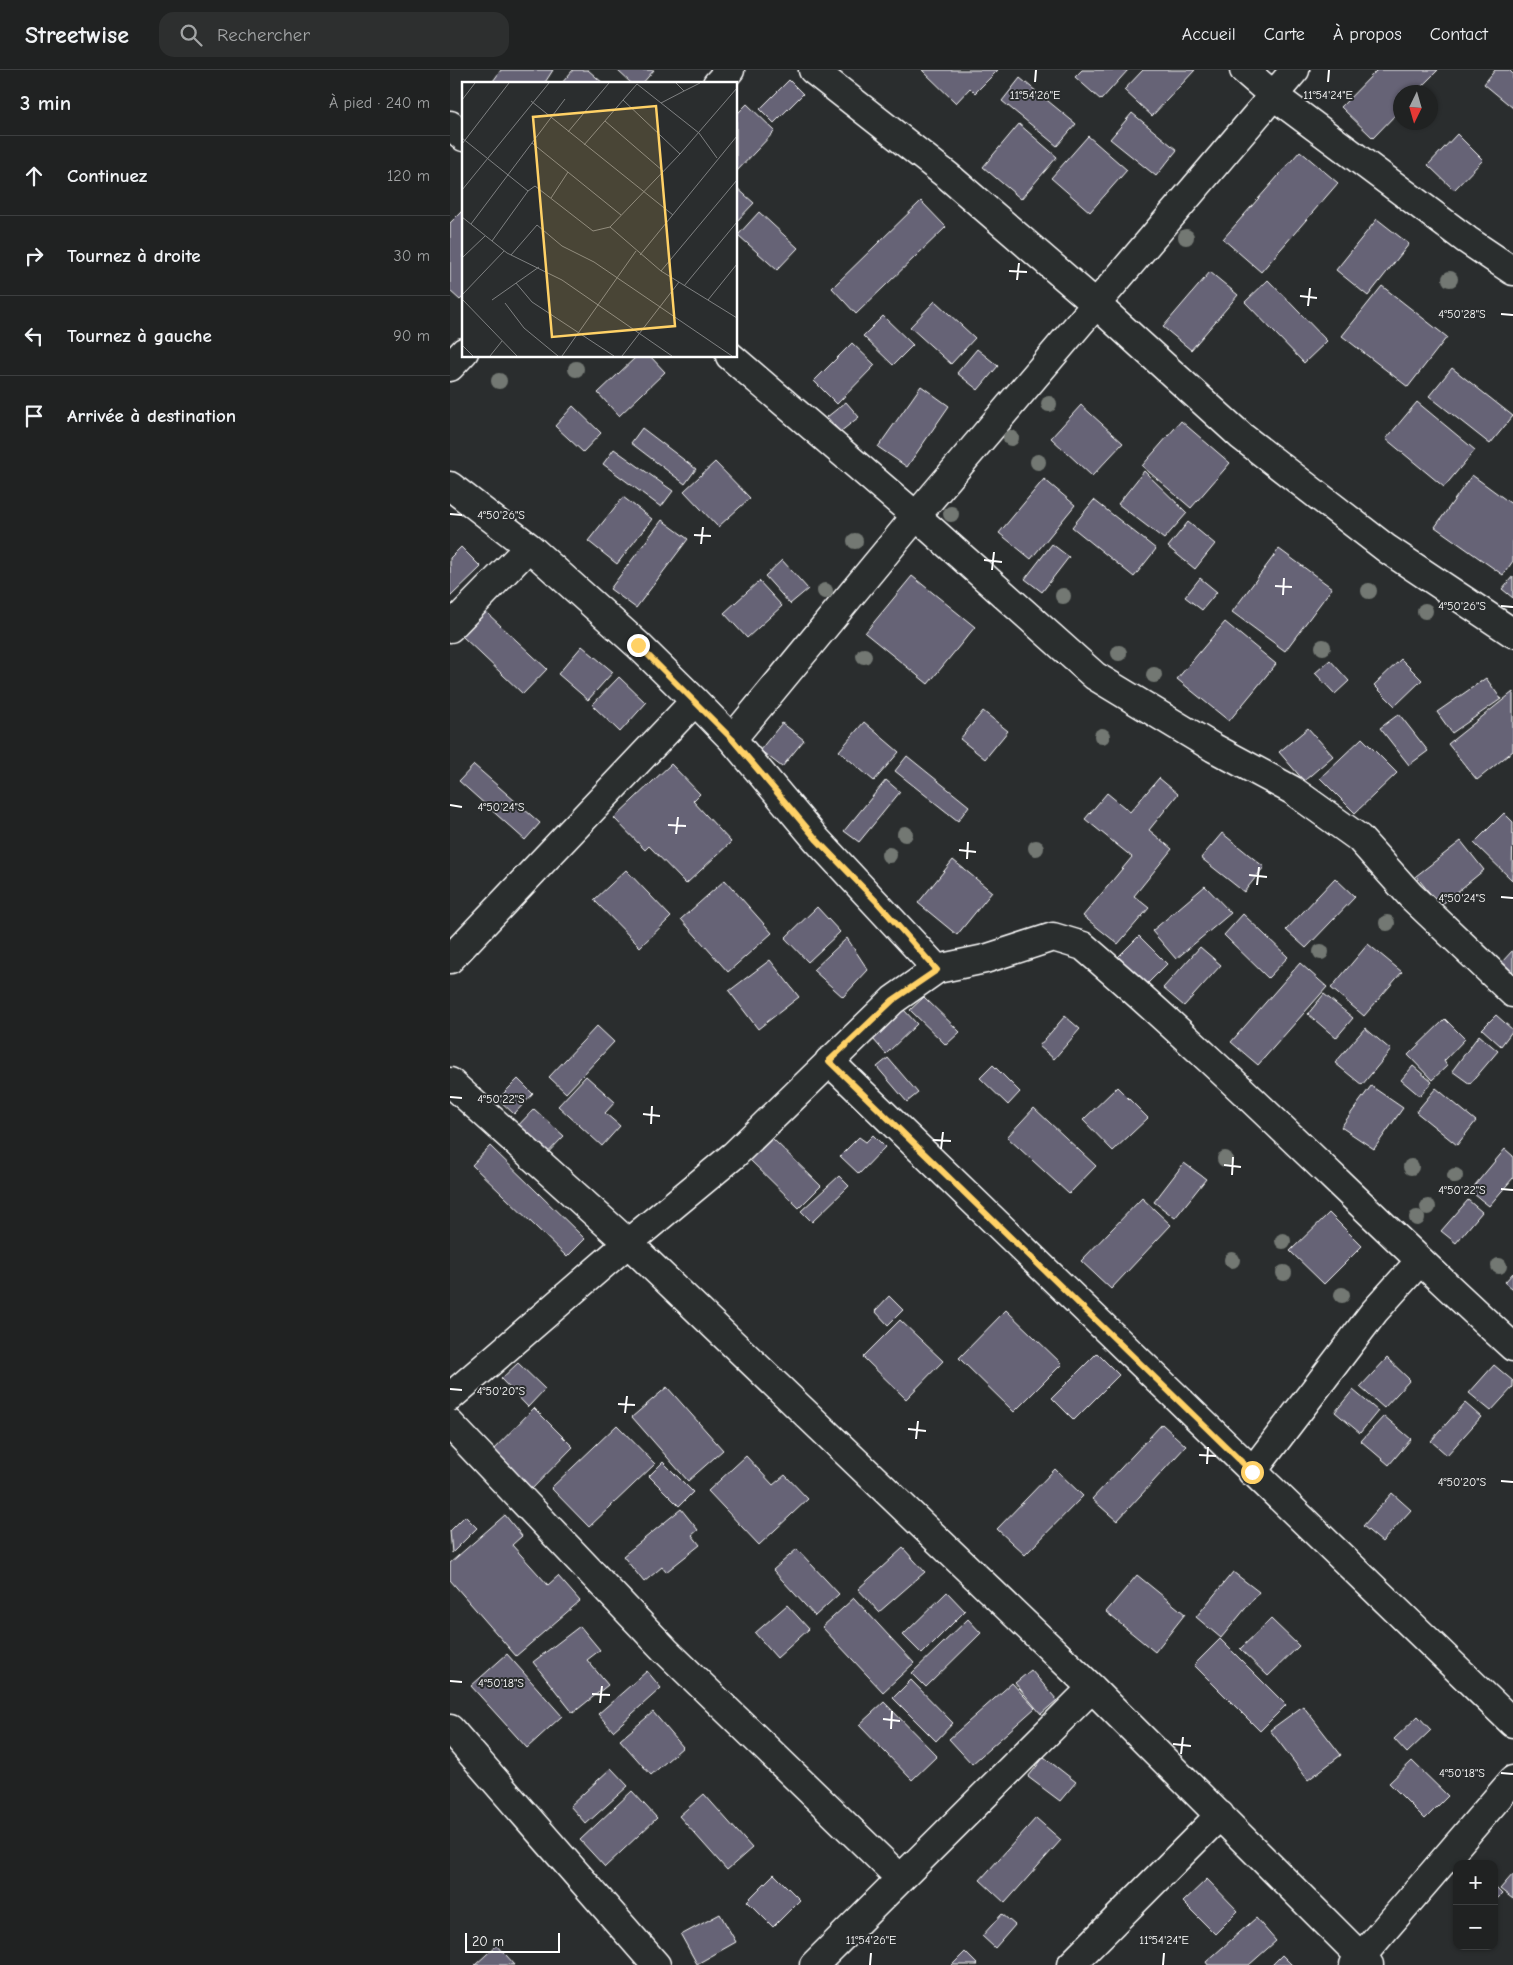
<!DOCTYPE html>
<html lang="fr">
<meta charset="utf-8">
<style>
body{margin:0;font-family:"Comic Neue",sans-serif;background:#2d2f2f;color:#f1f3f6}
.controls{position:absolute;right:15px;bottom:15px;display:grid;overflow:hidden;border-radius:10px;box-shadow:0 1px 4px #0004}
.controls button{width:45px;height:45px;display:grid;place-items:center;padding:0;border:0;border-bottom:1px solid #3d3f40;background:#202222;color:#f1f3f6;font:25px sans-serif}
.compass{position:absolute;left:943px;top:15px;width:45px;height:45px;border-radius:50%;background:#202222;box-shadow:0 1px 4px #0004;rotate:185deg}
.scale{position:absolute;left:15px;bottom:12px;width:95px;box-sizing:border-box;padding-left:5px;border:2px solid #fff;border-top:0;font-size:14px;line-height:18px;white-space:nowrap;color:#fff;-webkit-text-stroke:4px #2a2d2e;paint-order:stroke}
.stop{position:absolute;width:15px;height:15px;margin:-11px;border:4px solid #ffd166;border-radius:50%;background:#fff}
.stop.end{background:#ffd166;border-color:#fff;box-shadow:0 1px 5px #0008}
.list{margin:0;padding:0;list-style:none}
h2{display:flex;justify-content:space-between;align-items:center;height:65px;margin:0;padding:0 20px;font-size:21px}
h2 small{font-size:16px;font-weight:400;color:#a2a4a5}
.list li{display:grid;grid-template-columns:32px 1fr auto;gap:15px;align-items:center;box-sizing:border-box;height:80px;padding:0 20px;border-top:1px solid #3d3f40}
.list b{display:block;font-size:19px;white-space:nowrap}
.list em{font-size:16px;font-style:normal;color:#a2a4a5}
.icon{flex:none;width:28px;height:28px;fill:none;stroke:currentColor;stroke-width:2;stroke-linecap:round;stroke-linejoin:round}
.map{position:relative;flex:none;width:1063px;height:1895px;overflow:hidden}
header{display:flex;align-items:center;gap:30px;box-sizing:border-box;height:70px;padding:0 25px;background:#202222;border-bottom:1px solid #3d3f40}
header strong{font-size:24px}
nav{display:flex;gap:28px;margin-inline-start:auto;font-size:18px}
.search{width:350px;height:45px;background:#2d2f2f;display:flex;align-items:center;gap:12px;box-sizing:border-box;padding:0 18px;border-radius:15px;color:#a2a4a5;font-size:19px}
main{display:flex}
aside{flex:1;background:#202222}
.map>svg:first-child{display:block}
</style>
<header>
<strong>Streetwise</strong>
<div class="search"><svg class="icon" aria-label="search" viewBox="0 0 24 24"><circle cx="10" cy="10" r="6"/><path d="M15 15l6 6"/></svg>Rechercher</div>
<nav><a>Accueil</a><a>Carte</a><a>À propos</a><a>Contact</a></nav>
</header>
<main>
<aside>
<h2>3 min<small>À pied · 240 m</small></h2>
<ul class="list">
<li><svg class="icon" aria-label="ahead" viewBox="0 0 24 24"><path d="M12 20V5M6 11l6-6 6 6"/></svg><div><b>Continuez</b></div><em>120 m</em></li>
<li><svg class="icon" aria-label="right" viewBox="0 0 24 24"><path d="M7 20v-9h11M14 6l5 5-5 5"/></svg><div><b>Tournez à droite</b></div><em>30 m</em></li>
<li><svg class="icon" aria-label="left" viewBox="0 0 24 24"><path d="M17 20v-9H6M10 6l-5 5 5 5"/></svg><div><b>Tournez à gauche</b></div><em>90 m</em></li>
<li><svg class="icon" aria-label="arrive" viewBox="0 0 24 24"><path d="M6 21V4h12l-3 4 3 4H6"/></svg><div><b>Arrivée à destination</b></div></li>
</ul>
</aside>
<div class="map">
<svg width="1063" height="1895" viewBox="0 0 1063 1895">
<rect width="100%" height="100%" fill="#2a2d2e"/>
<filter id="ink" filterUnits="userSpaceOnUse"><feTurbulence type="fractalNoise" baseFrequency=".02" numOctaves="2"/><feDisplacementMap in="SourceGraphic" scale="10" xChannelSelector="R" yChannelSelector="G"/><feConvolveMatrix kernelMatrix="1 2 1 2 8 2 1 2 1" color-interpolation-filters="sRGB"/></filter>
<g filter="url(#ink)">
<path fill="#666476" stroke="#fff" d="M51,0H103L94,14H41Z
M123,0H138L154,14H111Z
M167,0H204L192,14H182Z
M472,0H548L525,23L520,18L506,33Z
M632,0H678L651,30L625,7Z
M693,0H745L702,46L674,20Z
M927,0H988L966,22H951V39L923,68L891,37Z
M1045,0H1059L1063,4V38L1034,14Z
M570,8L626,54L607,76L552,31Z
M339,10L353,24L324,53L310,39Z
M297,34L325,61L286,102V45Z
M682,43L727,80L706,106L660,69Z
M569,54L607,87L571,129L533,97Z
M1007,64L1033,90L1004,120L978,95Z
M638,66L677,100L640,142L601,108Z
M850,81L888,113L811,202L773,169Z
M286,117L304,133L286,152Z
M471,131L496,157L406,244L382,218Z
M14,139V226L10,230L0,221V153Z
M309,142L348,178L327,200L288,165Z
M927,149L959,174L918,226L886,200Z
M760,202L788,225L741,280L713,257Z
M818,210L877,271L854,293L795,232Z
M932,216L997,267L958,317L892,266Z
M485,231L525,268L501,294L460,257Z
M433,246L463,275L443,295L413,266Z
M402,273L425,295L387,334L364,311Z
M527,279L548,296L528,320L507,303Z
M187,286H200L215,302L169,346L148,323Z
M1002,298L1063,346L1040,374L979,326Z
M471,316L499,336L457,397L428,377Z
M396,332L409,347L390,362L377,347Z
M967,332L1025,380L994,417L936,369Z
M631,335L673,373L642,406L601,368Z
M123,336L151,363L133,382L105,356Z
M731,351L780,393L741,438L692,396Z
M192,358L246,399L235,414L181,373Z
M164,379L223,421L211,437L153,394Z
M265,392L300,428L268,457L234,421Z
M694,401L737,443L714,469L668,434Z
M1022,405L1063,435V491L1053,505L985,457Z
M594,409L625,435L581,489L549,463Z
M173,427L202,449L167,494L138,471Z
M644,430L706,479L684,507L622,457Z
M212,450L238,469L186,538L160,519Z
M738,452L765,474L745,499L718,477Z
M602,474L619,487L592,522L575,509Z
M11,477L31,497L0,527V488Z
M829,479L882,518L835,581L782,542Z
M332,490L358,519L340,534L315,506Z
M462,506L525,557L478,614L415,563Z
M1063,506V528L1052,519Z
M750,508L767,522L752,540L735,527Z
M309,511L332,536L297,568L274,543Z
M36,542L97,599L73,624L12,566Z
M775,552L826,594L779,651L727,609Z
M132,576L163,602L138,630L108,604Z
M951,589L972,610L945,636L924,615Z
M880,590L899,611L885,624L865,603Z
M169,607L196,633L170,662L142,635Z
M1036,608L1051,629L1002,663L987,642Z
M1063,622V681L1027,710L998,674Z
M533,641L558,661L535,689L510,669Z
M949,644L978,681L959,695L930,658Z
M414,652L449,682L424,711L389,681Z
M332,653L354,670L332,697L310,680Z
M858,658L883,686L854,711L829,682Z
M912,668L947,703L905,743L870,708Z
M457,686L519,736L508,751L445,701Z
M221,694L250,724L243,731L281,772L236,814L199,776L195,780L164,748Z
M24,695L90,753L75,770L9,711Z
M709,708L728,724L699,760L722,779L684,826L699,838L668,874L633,846L682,787L635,749L657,723L680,742Z
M436,710L450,722L409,772L394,761Z
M1054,743L1063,752L1062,810L1024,773Z
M772,763L814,797L794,822L751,788Z
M1011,771L1034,800L990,836L966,806Z
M503,790L542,822L507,865L468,833Z
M176,800L221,847L190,877L144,830Z
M885,808L905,827L856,878L836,860Z
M275,810L322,863L278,902L231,849Z
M755,816L781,843L726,889L702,861Z
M367,837L390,862L358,892L335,868Z
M793,844L838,887L818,908L774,865Z
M689,866L717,894L688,923L660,895Z
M397,868L418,900L393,927L363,900Z
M918,874L952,902L914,946L881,918Z
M750,877L771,895L734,936L713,918Z
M1063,880V905L1051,893Z
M320,890L349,927L308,959L279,921Z
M850,893L877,917L808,995L781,972Z
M874,924L903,948L886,968L858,944Z
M474,927L510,962L496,975L460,940Z
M454,940L467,954L436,984L423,969Z
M1046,945L1063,960L1051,976L1032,959Z
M615,946L630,959L604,989L589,976Z
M995,949L1015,969L994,991L997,996L982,1010L958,985Z
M147,956L164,972L116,1023L99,1007Z
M915,958L941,980L912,1015L885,993Z
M1029,965L1048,981L1020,1014L1002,1001Z
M438,988L468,1023L457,1032L427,997Z
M543,995L570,1022L558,1035L530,1008Z
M963,996L982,1012L970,1026L951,1010Z
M136,1006L165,1032L155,1043L170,1056L152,1076L108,1036Z
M68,1009L83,1024L64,1044L48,1029Z
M921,1016L953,1038L924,1079L891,1057Z
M667,1017L698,1048L663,1081L633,1050Z
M986,1018L1026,1051L1007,1075L966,1042Z
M584,1038L646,1096L619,1124L557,1067Z
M84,1039L114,1066L89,1092L60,1064Z
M423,1065L435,1077L409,1104L390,1086L409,1067L416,1072Z
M320,1066L371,1116L349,1138L298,1088Z
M40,1076L135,1169L117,1187L22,1095Z
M1055,1079L1063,1086V1108L1039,1136L1020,1121Z
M734,1093L756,1109L725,1148L704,1132Z
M389,1106L399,1116L362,1152L351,1141Z
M692,1128L721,1155L661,1219L631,1191Z
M1018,1130L1032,1142L1006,1173L991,1161Z
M879,1143L912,1176L874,1214L840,1181Z
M1063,1203V1219L1055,1212Z
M439,1226L453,1240L438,1255L425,1241Z
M556,1240L612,1294L564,1342L509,1288Z
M450,1250L493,1291L456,1329L413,1287Z
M647,1283L669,1305L624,1350L602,1328Z
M937,1288L960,1310L934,1338L910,1317Z
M68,1293L95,1319L78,1337L51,1309Z
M1044,1295L1063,1311V1317L1041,1341L1019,1323Z
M217,1317L273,1380L238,1411L182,1347Z
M903,1320L928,1341L910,1363L885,1342Z
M1015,1333L1031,1347L997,1385L981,1371Z
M84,1338L123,1377L78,1423L38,1385Z
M934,1346L961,1369L939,1395L911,1371Z
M712,1354L736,1376L667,1451L642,1429Z
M167,1355L205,1394L139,1457L101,1418Z
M296,1386L323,1415L335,1405L358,1429L309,1475L258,1421Z
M213,1392L243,1422L229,1436L199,1406Z
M605,1399L633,1426L575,1485L547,1459Z
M942,1423L961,1440L932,1472L913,1456Z
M231,1439L248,1460L242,1465L250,1475L216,1502L212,1497L194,1512L173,1486Z
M55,1445L72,1466L62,1475L98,1515L108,1506L130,1531L66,1586L0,1510V1493Z
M15,1446L27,1458L2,1483L0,1461Z
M453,1478L475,1502L429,1542L408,1519Z
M347,1479L389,1524L365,1546L323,1500Z
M783,1502L809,1522L771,1568L746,1547Z
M687,1505L735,1544L705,1582L656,1542Z
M497,1522L515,1541L472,1584L453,1565Z
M404,1528L464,1593L433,1622L372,1557Z
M337,1535L359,1559L327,1588L305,1563Z
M518,1549L531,1563L476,1617L462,1603Z
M821,1549L849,1576L818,1606L790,1579Z
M130,1556L150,1580L137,1590L158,1615L123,1643L83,1592Z
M770,1569L836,1635L810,1661L744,1595Z
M57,1584L112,1646L77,1678L21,1616Z
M581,1600L607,1630L591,1644L565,1613Z
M197,1601L211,1618L163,1661L148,1644Z
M461,1610L503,1653L486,1671L443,1628Z
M562,1613L585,1638L522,1694L499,1669Z
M434,1632L487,1686L462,1710L409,1655Z
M853,1636L891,1685L858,1710L820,1660Z
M203,1642L233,1677L201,1705L170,1670Z
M968,1646L981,1660L957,1683L944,1669Z
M594,1687L626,1712L610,1731L578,1707Z
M962,1691L998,1726L975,1749L939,1713Z
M161,1698L178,1716L136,1754L120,1736Z
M182,1721L207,1748L155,1797L130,1770Z
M254,1724L302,1778L277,1800L229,1746Z
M586,1748L611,1770L555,1833L530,1810Z
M324,1804L350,1830L323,1857L297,1831Z
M1063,1804V1829L1050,1819Z
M757,1809L788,1841L765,1864L733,1832Z
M1044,1816L1052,1824L1044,1832Z
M270,1844L286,1872L247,1894L231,1865Z
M552,1844L565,1855L545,1878L532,1866Z
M806,1848L826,1871L799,1895H758L756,1892Z
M47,1875L65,1895H25Z
M515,1882L528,1895H502Z
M832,1885L842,1895H822Z"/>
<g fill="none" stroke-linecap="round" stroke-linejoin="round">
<g stroke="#fff" stroke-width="31">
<path id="minor" d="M363,0L498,106L647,235L791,366L937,479L1063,563
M794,0L824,26L1017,170L1063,201
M267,14L280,0
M0,55L14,67
M280,286L466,446L645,606L764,678L842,720L909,768L961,826L1063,923
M0,297L14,282
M0,416L79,477L188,575L245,631L282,669L367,770L487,899L535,889L603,867L633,876C782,1004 918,1145 1063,1277
M0,558L79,477
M282,669L466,446L845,0
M0,889L245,631
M379,991L1063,1653
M0,1012L178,1173L642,1618L919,1895
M0,1327L178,1173L284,1085L443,930L487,899
M0,1354L215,1580L450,1808
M802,1402L924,1242L969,1192
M0,1659L206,1895
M364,1895L642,1618
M621,1895L770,1745
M904,1895L1063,1710"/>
</g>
<use href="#minor" stroke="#2a2d2e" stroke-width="28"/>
</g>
<g fill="#737873">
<circle cx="736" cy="167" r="8"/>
<circle cx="1000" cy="209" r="8"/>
<circle cx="126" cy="299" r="8"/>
<circle cx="49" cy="311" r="8"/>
<circle cx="599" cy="334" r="8"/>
<circle cx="561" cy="368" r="8"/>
<circle cx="588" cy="392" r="8"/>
<circle cx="501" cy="444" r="8"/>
<circle cx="405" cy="471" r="8"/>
<circle cx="375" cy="521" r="8"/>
<circle cx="919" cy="521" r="8"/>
<circle cx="613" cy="526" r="8"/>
<circle cx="975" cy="541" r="8"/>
<circle cx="873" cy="577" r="8"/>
<circle cx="669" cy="583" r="8"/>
<circle cx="414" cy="586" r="8"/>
<circle cx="704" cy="605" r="8"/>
<circle cx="652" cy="666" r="8"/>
<circle cx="455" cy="764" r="8"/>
<circle cx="586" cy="778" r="8"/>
<circle cx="439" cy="785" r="8"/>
<circle cx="937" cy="853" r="8"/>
<circle cx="871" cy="882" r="8"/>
<circle cx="775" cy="1089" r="8"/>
<circle cx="961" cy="1097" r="8"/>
<circle cx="1005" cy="1106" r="8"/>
<circle cx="978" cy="1137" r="8"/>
<circle cx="967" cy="1148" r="8"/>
<circle cx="833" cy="1171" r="8"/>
<circle cx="782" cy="1190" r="8"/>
<circle cx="1049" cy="1196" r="8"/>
<circle cx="834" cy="1203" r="8"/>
<circle cx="892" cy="1225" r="8"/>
</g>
</g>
<g fill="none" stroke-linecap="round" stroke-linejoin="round" filter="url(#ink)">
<path stroke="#ffd166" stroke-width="6" d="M188,575L282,669L367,770L427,832L487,900L443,930L379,991L802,1402"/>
</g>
<path fill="none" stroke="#fff" stroke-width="2" d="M585,12L586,0M878,12L879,0M559,201L577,202M567,210L569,193M850,226L867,228M858,236L860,218M1051,244L1063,245M0,444L12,445M244,465L261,466M251,474L253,457M534,490L552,492M542,500L544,482M825,516L842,517M833,525L834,508M1051,536L1063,537M0,735L12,737M218,755L236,756M226,764L228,747M509,780L526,782M517,789L518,772M799,805L817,807M807,815L809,797M1051,827L1063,828M0,1027L12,1028M193,1044L210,1046M201,1054L202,1036M483,1070L501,1071M491,1079L493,1062M774,1095L791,1097M782,1105L783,1087M1051,1119L1063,1120M0,1319L12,1320M168,1334L185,1335M175,1343L177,1326M458,1359L476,1361M466,1369L468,1351M749,1385L766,1386M757,1394L758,1377M1051,1411L1063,1412M0,1611L12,1612M142,1624L160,1625M150,1633L152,1616M433,1649L450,1651M441,1659L442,1641M723,1674L741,1676M731,1684L733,1667M1051,1703L1063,1704M420,1895L421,1883M713,1895L714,1883"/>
<g transform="translate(12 12)">
<rect width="275" height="275" fill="#2a2d2e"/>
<path fill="none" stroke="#7f8182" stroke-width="1" d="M222,9L238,1M0,18L13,1M161,18L218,72M69,19L211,133M199,21L222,9L214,1M143,39L201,89M106,50L147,1M0,56L66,109L73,104L131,149L148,145L199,189L275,236M70,61L159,133M0,62L47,1M122,63L175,2L237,51L255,76M0,108L87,1M89,116L106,90M0,135L45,171L100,198L210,274M9,142L103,17M148,145L218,72L275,6M30,159L66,109M49,173L75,143L100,164L132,180L270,274M178,173L275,54M0,176L23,154M199,189L275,98M54,201L70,220L152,274M222,204L275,140M0,213L42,169M0,217L55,274M30,218L77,185M246,218L275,182M43,221L62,246L96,274M0,263L11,274M28,274L40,259M100,274L174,169M160,274L217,200"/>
<path fill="#ffd166" fill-opacity="0.15" stroke="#ffd166" stroke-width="2.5" d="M194,24L213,244L90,255L71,35Z"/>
<rect width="275" height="275" fill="none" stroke="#fff" stroke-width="2.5"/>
</g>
<g font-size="12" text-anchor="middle" fill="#fff" stroke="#2a2d2e" stroke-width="4" stroke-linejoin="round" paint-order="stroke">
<text x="585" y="29">11°54'26"E</text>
<text x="878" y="29">11°54'24"E</text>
<text x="1012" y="248">4°50'28"S</text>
<text x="51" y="449">4°50'26"S</text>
<text x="1012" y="540">4°50'26"S</text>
<text x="51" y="741">4°50'24"S</text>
<text x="1012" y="832">4°50'24"S</text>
<text x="51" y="1033">4°50'22"S</text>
<text x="1012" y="1124">4°50'22"S</text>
<text x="51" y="1325">4°50'20"S</text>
<text x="1012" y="1416">4°50'20"S</text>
<text x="51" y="1617">4°50'18"S</text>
<text x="1012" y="1707">4°50'18"S</text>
<text x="421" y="1874">11°54'26"E</text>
<text x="714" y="1874">11°54'24"E</text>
</g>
</svg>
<div class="controls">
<button>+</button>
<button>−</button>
</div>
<svg class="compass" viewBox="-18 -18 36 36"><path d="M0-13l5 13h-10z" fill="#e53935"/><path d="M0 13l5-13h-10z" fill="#a2a4a5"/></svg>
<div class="scale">20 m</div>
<div class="stop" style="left:802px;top:1402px"></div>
<div class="stop end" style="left:188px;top:575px"></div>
</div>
</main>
